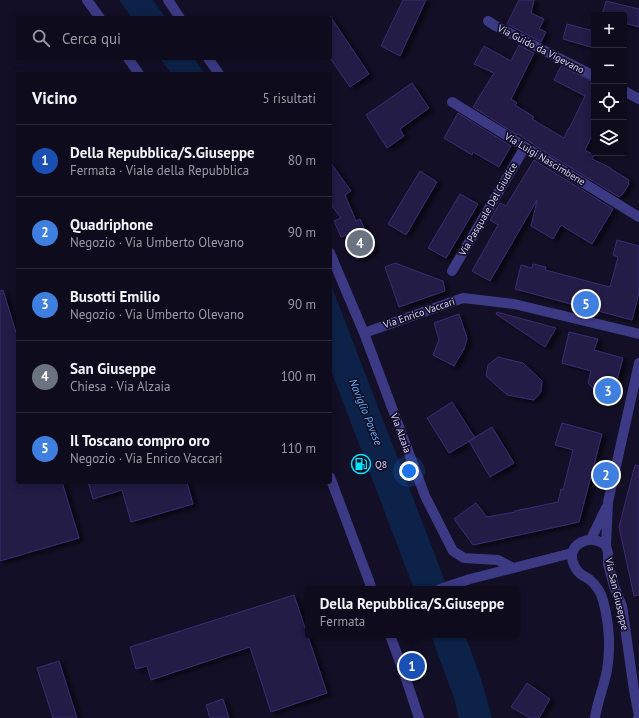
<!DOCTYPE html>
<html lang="it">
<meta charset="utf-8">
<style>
body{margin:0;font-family:"PT Sans",sans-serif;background:#171425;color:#f1f3f6}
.controls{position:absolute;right:12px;top:12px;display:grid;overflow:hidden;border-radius:4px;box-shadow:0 2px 10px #0003}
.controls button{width:36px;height:36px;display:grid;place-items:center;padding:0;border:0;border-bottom:1px solid #2e2b3b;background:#0e0b1c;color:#f1f3f6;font:20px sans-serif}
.you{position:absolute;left:409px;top:471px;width:14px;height:14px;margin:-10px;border:3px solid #fff;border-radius:50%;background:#1a73e8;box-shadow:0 0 0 6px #1a73e833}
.badge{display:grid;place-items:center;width:26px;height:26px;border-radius:50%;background:#2563eb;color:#fff;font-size:13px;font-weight:700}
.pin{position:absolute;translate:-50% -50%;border:2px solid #fff;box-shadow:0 1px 4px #0006}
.popup{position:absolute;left:305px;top:586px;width:214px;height:52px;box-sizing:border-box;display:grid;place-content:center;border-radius:4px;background:#0e0b1c;filter:drop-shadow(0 1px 3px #0005);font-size:13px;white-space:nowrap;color:#9b9ba3}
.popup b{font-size:15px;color:#f1f3f6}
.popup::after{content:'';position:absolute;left:50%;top:100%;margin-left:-8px;border:8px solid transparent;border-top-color:#0e0b1c}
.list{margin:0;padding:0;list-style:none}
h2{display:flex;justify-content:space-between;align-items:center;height:52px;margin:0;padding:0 16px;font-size:17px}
h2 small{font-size:13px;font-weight:400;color:#9b9ba3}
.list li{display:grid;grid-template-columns:26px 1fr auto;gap:12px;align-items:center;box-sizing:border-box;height:72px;padding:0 16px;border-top:1px solid #2e2b3b}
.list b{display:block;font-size:15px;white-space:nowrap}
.list p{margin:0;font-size:13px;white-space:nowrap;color:#9b9ba3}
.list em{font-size:13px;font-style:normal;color:#9b9ba3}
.icon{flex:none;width:22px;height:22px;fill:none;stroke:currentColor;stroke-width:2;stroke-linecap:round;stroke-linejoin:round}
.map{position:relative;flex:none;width:639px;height:718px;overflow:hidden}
.search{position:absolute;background:#0e0b1c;box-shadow:0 2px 10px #0003;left:16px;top:16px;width:316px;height:44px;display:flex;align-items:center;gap:10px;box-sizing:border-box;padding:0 14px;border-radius:4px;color:#9b9ba3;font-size:15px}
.panel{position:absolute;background:#0e0b1c;box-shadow:0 2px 10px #0003;left:16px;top:72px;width:316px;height:412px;border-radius:4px}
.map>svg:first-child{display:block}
</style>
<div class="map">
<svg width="639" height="718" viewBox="0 0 639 718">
<defs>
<filter id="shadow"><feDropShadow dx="4.5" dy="2.5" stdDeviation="2" flood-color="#0009"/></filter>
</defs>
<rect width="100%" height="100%" fill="#130f26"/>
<path fill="#0c2248" d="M119,0H153L166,18H132Z
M160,58H194L205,74H171Z
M330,282L448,589H414L330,368Z
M431,635H465L482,682L492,718H459L454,698Z"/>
<path fill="#241b47" stroke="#3b2d73" filter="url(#shadow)" d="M403,0H426L400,56L381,46Z
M519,0H534L531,13L544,19L539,29L546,32L541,42L507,24Z
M606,1L639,9V27L624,23V15H602Z
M330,16L369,74L350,87L330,58Z
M567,24L594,31V48L563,39Z
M519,45L534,53L511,99L517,103L515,105L534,117L532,119L564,138L568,129H569L585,96L554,80L561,66L594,82V131L585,150L594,155L592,159L611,168V169L629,180L628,183L629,184L622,195H621L619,197L540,149L518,134L517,135L473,107L494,73L474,64L484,46L511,61Z
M412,83L429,108L400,129L404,136L387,148L366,115Z
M458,113L511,146L499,167L473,152L472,155L444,138Z
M534,160L613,209L592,244L561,225L553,239L531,226L537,201V200L490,281L472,271L498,225L490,220L500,203L506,206Z
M330,162L351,191L345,195L356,221L360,219L374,251L357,259L346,235L341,237L334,221L341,218L330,203Z
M420,171L437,182L406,235L388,224Z
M460,194L478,204L446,258L428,248Z
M617,240L639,246V293L632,320L576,305L580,289L571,304L515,289L521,265L532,268L533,264L546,267L545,270L610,287L618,257L613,255Z
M395,263L443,281L445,291L399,307L385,267Z
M3,290L18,339V482H62L79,538L0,561V291Z
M497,312L556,328L545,347L496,314Z
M459,314L466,335L467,339L464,349L454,366L433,355L439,340L434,323Z
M569,332L598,339L594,350L623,358L612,398L600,396L588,383L591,371L562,363Z
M498,357L523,363L542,381L541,392L534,400L507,395L486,376L488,365Z
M452,402L475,438L449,453L427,418Z
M562,423L602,434L579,522L473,545L454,519L476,503L487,517L515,512V511L558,502L561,489L563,490L573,450L555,445Z
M492,427L514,463L490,477L469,441Z
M635,465L639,466V595L634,596L619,527Z
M88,482H187L193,504L131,522L122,490L93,499Z
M294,595L327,693L271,712L250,647L151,680L147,666L136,669L130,647Z
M59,661L77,718H53L37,668Z
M527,683L550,699L539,718H530L511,707Z
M223,699L229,718H210L206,705Z"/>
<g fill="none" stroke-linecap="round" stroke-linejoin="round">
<path stroke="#3d3a85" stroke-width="10" d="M168,0L180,18
M488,21L494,25L594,76
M208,58L219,74
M624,91L639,99
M452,102L639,217
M330,253L364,333L425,496L453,551L464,558L498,560L513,568
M452,271L525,147
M364,333L463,298L514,304L639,334"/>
<path stroke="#3d3a85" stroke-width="10" d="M87,0L100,18
M128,58L139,74
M330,477L372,589
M591,539L606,508
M440,589L470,579L572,553
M390,635L405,676L419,718
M595,718C597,702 604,687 607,670C611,647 609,623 603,600C601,593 596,585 590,580C588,578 585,577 582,575C576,571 571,562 572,554C574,543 588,537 598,541C601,542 604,544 606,546
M638,718L639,716L634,690L622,606L614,586L608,564V553L606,546L608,502L639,363"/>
</g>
<defs>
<g id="fuel-ring" transform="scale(1)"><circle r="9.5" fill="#130f26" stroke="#00e5ff" stroke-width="1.5"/><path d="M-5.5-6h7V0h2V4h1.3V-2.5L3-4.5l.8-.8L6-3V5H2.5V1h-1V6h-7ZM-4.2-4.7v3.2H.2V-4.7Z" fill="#00e5ff"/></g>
</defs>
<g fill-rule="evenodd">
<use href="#fuel-ring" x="361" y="464"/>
</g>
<g text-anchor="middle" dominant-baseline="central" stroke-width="3.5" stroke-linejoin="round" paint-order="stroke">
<g font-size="10" fill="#d9d4ff" stroke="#130f26">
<text transform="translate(541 49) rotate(27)">Via Guido da Vigevano</text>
<text transform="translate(545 159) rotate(31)">Via Luigi Nascimbene</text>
<text transform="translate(488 209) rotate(-60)">Via Pasquale Del Giudice</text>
<text transform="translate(419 313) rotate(-19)">Via Enrico Vaccari</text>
<text transform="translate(401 433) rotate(70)">Via Alzaia</text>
<text transform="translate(617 594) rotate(77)">Via San Giuseppe</text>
</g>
<g font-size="10" fill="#d9d4ff" stroke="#130f26" text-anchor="start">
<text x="375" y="464">Q8</text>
</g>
<g font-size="11" font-style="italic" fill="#62b6ff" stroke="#130f26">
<text transform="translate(366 412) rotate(68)">Naviglio Pavese</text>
</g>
</g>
</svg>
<div class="controls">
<button>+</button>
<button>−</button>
<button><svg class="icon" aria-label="locate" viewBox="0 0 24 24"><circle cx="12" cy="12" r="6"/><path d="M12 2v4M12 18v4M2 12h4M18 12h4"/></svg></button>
<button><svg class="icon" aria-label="layers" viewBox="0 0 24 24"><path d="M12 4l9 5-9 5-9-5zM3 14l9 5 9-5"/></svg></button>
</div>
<div class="you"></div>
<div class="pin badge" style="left:412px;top:666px;background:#1a4fb4">1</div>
<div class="popup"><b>Della Repubblica/S.Giuseppe</b>Fermata</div>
<div class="pin badge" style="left:606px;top:475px;background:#3f7fe0">2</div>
<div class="pin badge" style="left:608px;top:391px;background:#3f7fe0">3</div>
<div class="pin badge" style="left:360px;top:243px;background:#6b7280">4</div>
<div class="pin badge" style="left:586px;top:304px;background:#3f7fe0">5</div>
<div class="search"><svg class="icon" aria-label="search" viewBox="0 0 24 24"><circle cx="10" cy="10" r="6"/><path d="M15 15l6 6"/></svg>Cerca qui</div>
<section class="panel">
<h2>Vicino<small>5 risultati</small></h2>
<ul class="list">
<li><span class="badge" style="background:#1a4fb4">1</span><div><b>Della Repubblica/S.Giuseppe</b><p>Fermata · Viale della Repubblica</p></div><em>80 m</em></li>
<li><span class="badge" style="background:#3f7fe0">2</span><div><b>Quadriphone</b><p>Negozio · Via Umberto Olevano</p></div><em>90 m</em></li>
<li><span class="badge" style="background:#3f7fe0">3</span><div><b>Busotti Emilio</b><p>Negozio · Via Umberto Olevano</p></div><em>90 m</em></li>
<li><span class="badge" style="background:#6b7280">4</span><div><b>San Giuseppe</b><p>Chiesa · Via Alzaia</p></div><em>100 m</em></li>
<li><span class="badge" style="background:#3f7fe0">5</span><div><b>Il Toscano compro oro</b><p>Negozio · Via Enrico Vaccari</p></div><em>110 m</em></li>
</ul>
</section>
</div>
